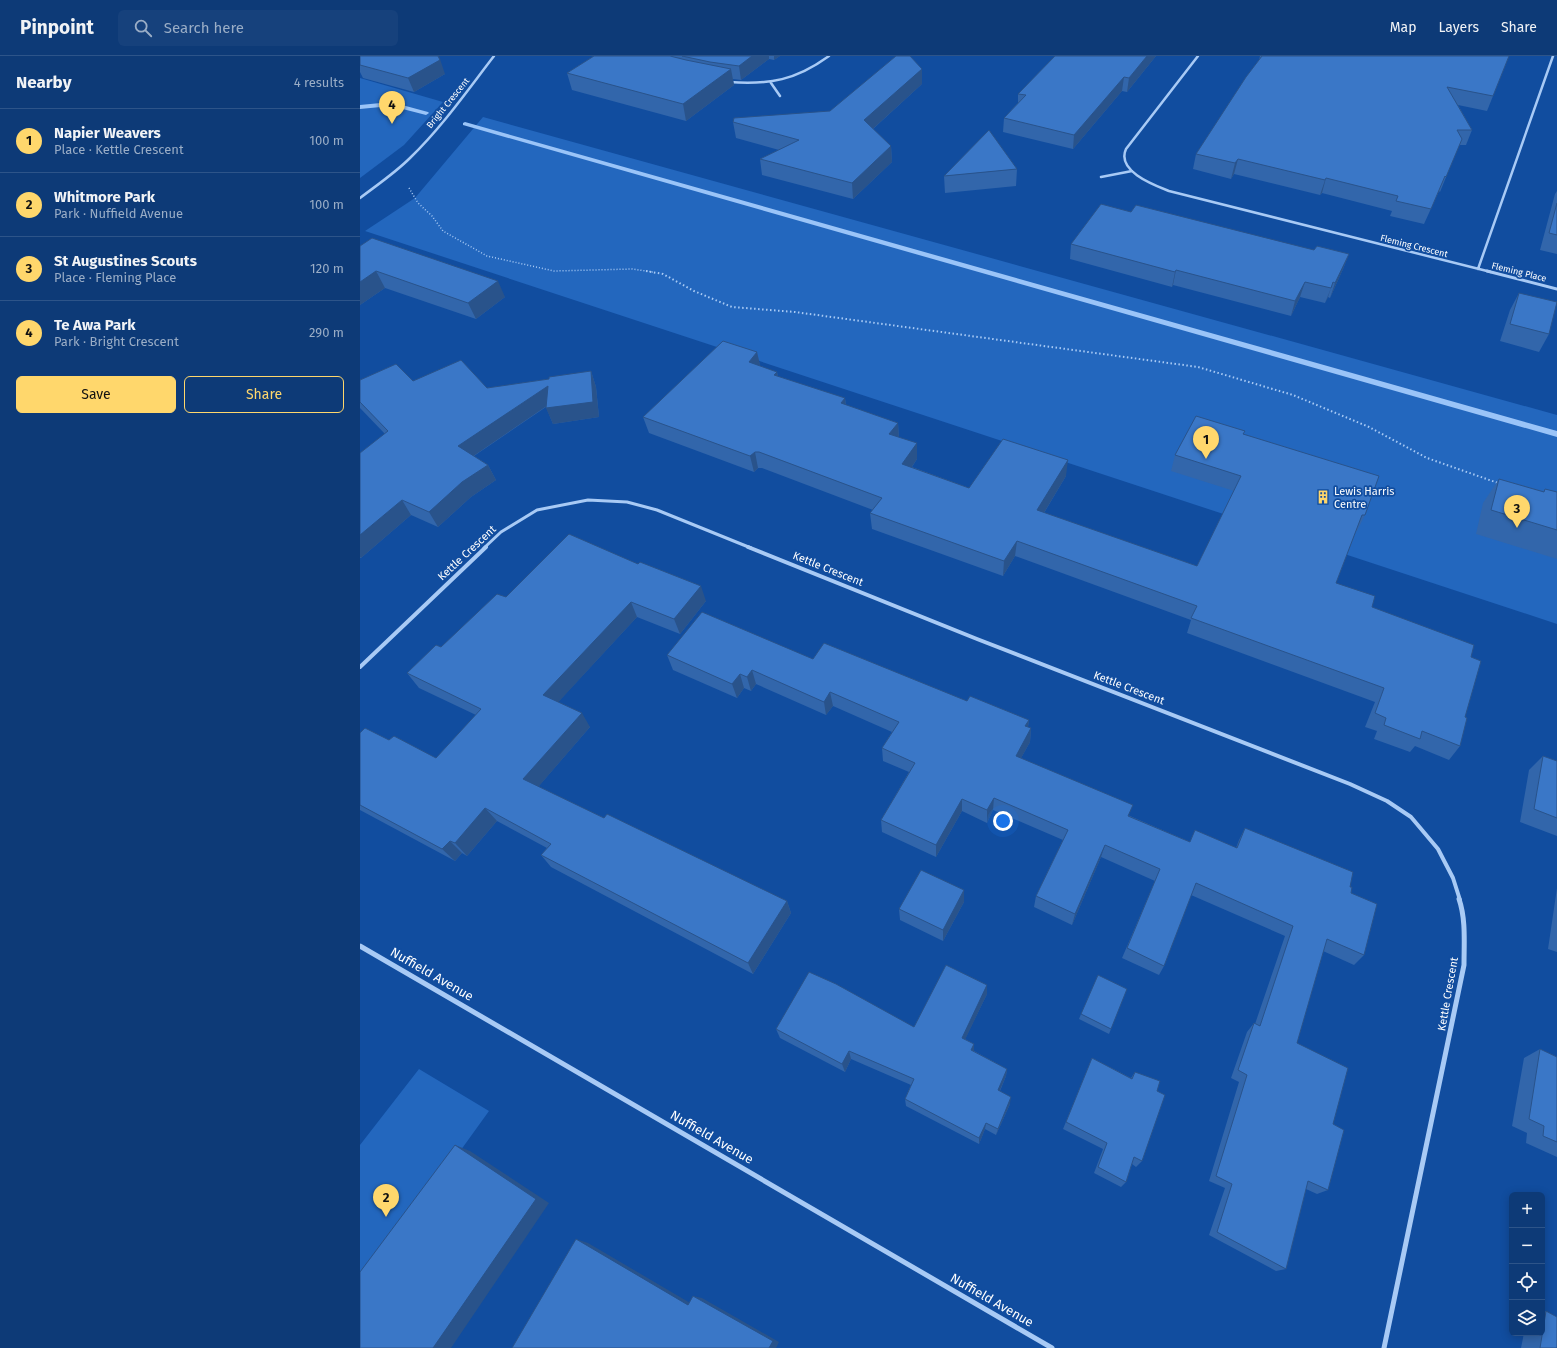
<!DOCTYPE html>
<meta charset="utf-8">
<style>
body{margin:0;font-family:"Fira Sans",sans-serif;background:#16417c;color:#f1f3f6}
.controls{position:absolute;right:12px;bottom:12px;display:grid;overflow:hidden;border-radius:6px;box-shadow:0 2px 10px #0003}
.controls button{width:36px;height:36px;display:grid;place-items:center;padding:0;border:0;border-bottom:1px solid #2d5489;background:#0d3a77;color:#f1f3f6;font:20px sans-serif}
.you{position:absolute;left:643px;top:765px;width:14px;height:14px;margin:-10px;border:3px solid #fff;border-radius:50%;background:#1a73e8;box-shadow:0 0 0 6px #1a73e833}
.badge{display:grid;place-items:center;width:26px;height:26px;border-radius:50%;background:#ffd76c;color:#111;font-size:13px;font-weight:700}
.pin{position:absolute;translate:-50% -33px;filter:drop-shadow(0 1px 2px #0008)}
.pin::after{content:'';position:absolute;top:21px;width:14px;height:12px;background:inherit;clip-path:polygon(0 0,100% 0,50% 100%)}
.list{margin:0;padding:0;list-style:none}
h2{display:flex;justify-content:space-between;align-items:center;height:52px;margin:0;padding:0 16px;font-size:17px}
h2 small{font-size:13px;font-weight:400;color:#9aadc6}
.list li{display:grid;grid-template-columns:26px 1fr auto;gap:12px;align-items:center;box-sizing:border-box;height:64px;padding:0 16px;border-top:1px solid #2d5489}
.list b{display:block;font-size:15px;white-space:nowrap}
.list p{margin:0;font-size:13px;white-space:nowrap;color:#9aadc6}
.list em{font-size:13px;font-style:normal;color:#9aadc6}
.actions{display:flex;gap:8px;padding:12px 16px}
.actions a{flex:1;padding:9px 0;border:1px solid #ffd76c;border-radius:6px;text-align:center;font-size:14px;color:#ffd76c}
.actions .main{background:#ffd76c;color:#111}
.icon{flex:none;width:22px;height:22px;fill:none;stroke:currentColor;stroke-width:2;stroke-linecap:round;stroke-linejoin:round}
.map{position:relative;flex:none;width:1197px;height:1292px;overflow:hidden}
header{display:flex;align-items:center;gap:24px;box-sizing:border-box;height:56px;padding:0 20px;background:#0d3a77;border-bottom:1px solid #2d5489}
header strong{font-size:19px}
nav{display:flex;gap:22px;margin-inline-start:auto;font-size:14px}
.search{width:280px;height:36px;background:#16417c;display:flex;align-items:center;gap:10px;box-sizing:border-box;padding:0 14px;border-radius:6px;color:#9aadc6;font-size:15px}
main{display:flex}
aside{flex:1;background:#0d3a77}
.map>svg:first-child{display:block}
</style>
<header>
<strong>Pinpoint</strong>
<div class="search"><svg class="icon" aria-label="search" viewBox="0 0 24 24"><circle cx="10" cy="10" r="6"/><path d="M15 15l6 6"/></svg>Search here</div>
<nav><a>Map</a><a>Layers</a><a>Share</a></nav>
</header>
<main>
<aside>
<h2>Nearby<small>4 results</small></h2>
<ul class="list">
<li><span class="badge">1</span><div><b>Napier Weavers</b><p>Place · Kettle Crescent</p></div><em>100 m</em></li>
<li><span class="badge">2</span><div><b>Whitmore Park</b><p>Park · Nuffield Avenue</p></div><em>100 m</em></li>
<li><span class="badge">3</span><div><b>St Augustines Scouts</b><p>Place · Fleming Place</p></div><em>120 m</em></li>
<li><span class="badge">4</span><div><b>Te Awa Park</b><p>Park · Bright Crescent</p></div><em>290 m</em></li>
</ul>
<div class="actions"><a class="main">Save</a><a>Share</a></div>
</aside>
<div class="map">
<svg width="1197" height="1292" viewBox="0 0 1197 1292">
<rect width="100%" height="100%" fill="#114d9f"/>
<path fill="#2367be" d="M0,22L83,46L44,89L0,122Z
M123,61L1197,359V568L5,175L55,142Z
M59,1013L129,1055L0,1234V1089Z"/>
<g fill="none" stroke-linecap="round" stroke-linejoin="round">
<path fill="#9ac4f8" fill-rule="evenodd" d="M31,46L68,56L69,57L66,59L31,50L0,53V49Z
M105,66L1197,375V381L103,69V67Z"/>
<path stroke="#a8caf5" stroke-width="1.5" stroke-dasharray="1 2" stroke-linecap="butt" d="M49,132L58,147L72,160L83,175L127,200L194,215L272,213L293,216"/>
<path stroke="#a8caf5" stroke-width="2" stroke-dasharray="1.5 2.5" stroke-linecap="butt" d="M286,215L303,218L334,235L372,251L435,256L838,311L933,339L1009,371L1067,402L1138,427"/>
<path stroke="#a8caf5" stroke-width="2.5" d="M838,0L766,93C756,115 794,129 809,135L1131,216
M369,26C410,29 436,24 469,0
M411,27L420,40
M741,121L772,115
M0,142C17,129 35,117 50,102C82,71 107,35 134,0
M1118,213L1193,0"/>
<path stroke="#a8caf5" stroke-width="3" d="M1127,215L1197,233
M124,492L141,476L177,454L228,444L267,446L297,454L391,492"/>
<path stroke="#a8caf5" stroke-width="4" d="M388,491L617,583L990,728L1027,745L1051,761L1078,793L1093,822L1100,844
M0,611L126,491"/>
<path stroke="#a8caf5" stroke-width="5" d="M0,890L692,1292
M1024,1292L1104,909C1104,887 1106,863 1099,843"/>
</g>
<path fill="#3266ab" d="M0,0L85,18L54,36L3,22L0,16Z
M234,0H420L414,4L409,3L381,24L373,23L374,29L326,65L212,34L207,17Z
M695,0H796L767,36L762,35L713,93L643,76L644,62L658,47V38Z
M900,0H1149L1127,55L1098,49L1112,74L1106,89H1099L1080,136L1079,135L1064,168L1030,160L1032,155L962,137L960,139L874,118L871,123L833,113L836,98L899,4Z
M562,28L513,73L531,90L532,106L493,143L402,119L400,103L419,94L376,82L373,66L470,55Z
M657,113L656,130L585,137L584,120Z
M1197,135V198L1180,194L1195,138Z
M771,156L954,194L989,198L983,213L970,242L968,241L965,247L940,241L931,260L813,229L812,231L710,203L711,188Z
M0,190L145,241L116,263L25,232L0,249Z
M1159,237L1189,278L1179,296L1140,285L1150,254Z
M397,296L400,310L417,316L418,321L485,342L486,349L538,367L539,382L557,403L552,411L609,432L706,420L684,457L837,510L874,435L811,415L815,399L884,378L1005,459L997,475H996L976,527L1012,551L1111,601L1105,661L1100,690L1089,704L1055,690L1050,696L1014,683L1017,675L1005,671L1015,646L827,577L831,564L655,500L643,520L512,473L510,457L513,454L402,412H398L394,416L289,377L283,361Z
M231,315L236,331L239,361L193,368L186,351L114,400L128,409L136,424L111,441L78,471L51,459L1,502H0V397L25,378L0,352V324L53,325L127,332L189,323Z
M1139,423L1183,435L1185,433L1197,436V503L1116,478L1123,447Z
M146,541L346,545L320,578L277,561L198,646L230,671L178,731L244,762L427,845L431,857L393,918L191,811L181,799L187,792L137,765L107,800L102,797L95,805L0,754V677L29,684L76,702L116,659L59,632L47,617Z
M307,599L453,603L607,645L669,664L668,671L671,672L670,686L661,702L770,760L830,786L835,774L876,792L879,784L885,772L990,831L1004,899L994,909L963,895L937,987L973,1068L968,1134L957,1138L946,1133L926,1213L916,1215L849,1179L865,1132L849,1125L879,1026L871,1022L887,976L894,967L895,968L925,880L831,839L804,910L799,919L762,902L795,825L741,801L712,869L674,851L676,840L703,784L633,754L627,767L602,755L576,801L522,776L521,764L549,716L523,705L522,692L532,676L473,650L466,659L396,628L391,635L384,632L377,642L313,614Z
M1183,700L1197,705V780L1160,766L1169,714Z
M1197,832V896L1188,893Z
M604,834V846L583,885L540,864L539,853Z
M627,938L605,983L614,988V995L647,1013L646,1020L640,1035L650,1048L636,1079L625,1073L619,1088L546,1050L545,1043L551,1029L491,1003L485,1016L420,982L416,973L554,971Z
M721,958L751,973L749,978L719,963Z
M1180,993L1197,1001V1101L1166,1087L1167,1077L1152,1070L1164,1002Z
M732,1002L771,1022L775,1016L797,1035L782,1105L776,1111L772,1108L766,1126L761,1131L734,1117L743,1093L703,1073Z
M1186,1255L1197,1292H1161L1164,1277H1182V1256Z"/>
<path fill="#29538b" d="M79,0L85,18L54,36L48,22Z
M392,0H409V3L381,24L379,10Z
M414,0H420L414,4Z
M787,0H796L767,36L769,22Z
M371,13L374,29L326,65L323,48Z
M562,13V28L505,80L504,64Z
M764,21L762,35L713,93L714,79Z
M531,90L532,106L493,143L492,127Z
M878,103L874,118L871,123L875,107Z
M966,122L962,137L960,139L965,124Z
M989,198L983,213L970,242L975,227Z
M816,214L813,229L812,231L815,216Z
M16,215L25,232L0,249V226Z
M138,225L145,241L116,263L108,247Z
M945,226L940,241L931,260L935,245Z
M973,226L968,241L965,247L971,232Z
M397,296L401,313L389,306Z
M231,315L236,331L239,361L193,368L186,352Z
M417,316L420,332L414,319Z
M188,330L194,345L106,405L98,390Z
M485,342L487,359L481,347Z
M538,367L539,383L529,378Z
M557,387V403L543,424L542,408Z
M395,396L398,412L394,416L390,400Z
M708,404L706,420L676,470L677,454Z
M128,409L136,424L111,441L78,471L69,456L102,426Z
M42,444L51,459L1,502L0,501V479Z
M657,485L655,500L643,520L644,505Z
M341,530L346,545L320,578L314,563Z
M271,546L277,561L192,653L183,639Z
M392,614L396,628L391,635L387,621Z
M380,618L384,632L377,642L372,628Z
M470,636L473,650L466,659L464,646Z
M222,657L230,671L173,737L163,723Z
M669,664L667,677L665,670Z
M671,672L670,686L655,713L656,700Z
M634,742L633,754L627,767V754Z
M602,743V755L576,801V789Z
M125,752L137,765L107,800L95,787Z
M90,785L102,797L95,805L82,793Z
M745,789L741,801L712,869L715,858Z
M604,834V846L583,885V874Z
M427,845L431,857L393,918L388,907Z
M627,929V938L602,990V982Z
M614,988V996L611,994Z
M489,995L491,1003L485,1016L482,1008Z
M647,1013L646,1020L637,1041L638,1034Z
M651,1041L650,1048L636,1079L638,1073Z
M626,1067L625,1073L619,1088V1082Z
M95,1089L110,1095L189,1147L91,1292H73Z
M216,1183L228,1187L337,1251L328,1249Z
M333,1240L342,1242L419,1286L416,1292H409Z"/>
<path fill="#3a77c7" stroke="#29538b" d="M0,0H78L80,4L48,22L0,9Z
M234,0H310L326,4L371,13L323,48L207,17Z
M322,0H392L379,10L350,6Z
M536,0H550L562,13L504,64L531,90L492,127L400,103L439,84L373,66L374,62L470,55Z
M695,0H787L769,22L764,21L714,79L644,62L666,39L658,38Z
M902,0H1149L1133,40L1087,31L1112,74H1097L1102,83L1086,121L1085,120L1071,153L1036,145L1038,140L966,122L965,124L878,103L875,107L836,98L886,21Z
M629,74L657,113L584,120Z
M1197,147V179L1189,177Z
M741,148L771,156L776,149L954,194L957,190L989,198L975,227L973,226L971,232L945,226L935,245L816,214L815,216L711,188Z
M12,182L138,225L108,247L16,215L0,226V190Z
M1159,237L1197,246L1189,278L1150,268Z
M363,285L397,296L389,306L417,316L414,319L485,342L481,347L538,367L529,378L557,387L542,408L609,432L643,383L708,404L677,454L837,510L881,420L815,399L836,360L885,375L883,378L1019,420L1005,459H1002L976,527L1015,540L1012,551L1114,589L1111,601L1121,605L1105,661L1107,662L1100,690L1062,675L1060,683L1024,669L1026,662L1015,657L1024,632L831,562L837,550L657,485L644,505L510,457L522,442L399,396H395L390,400L283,361Z
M101,304L127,332L189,323V321L231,315L233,346L186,352L188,330L98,390L128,409L102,426L69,456L42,444L0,479V397L28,375L0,346V324L36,308L53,325Z
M1139,423L1184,436L1185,433L1197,436V474L1131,454Z
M209,478L278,508L280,506L341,530L314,563L271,546L183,639L222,657L163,723L244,762L247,758L427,845L388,907L181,799L191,788L125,752L95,787L90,785L82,793L0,749V677L5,672L29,684L34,680L76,702L121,653L47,617L76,589L81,591L137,538L146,541Z
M342,556L453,603L464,587L607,645L610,640L669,664L665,670L671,672L656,700L773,749L768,760L830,786L835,774L877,792L885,772L993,816L990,831H992L991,837L1017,848L1004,899L967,883L937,987L988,1012L973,1068L984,1074L968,1134L948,1125L926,1213L857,1176L872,1128L856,1120L887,1019L878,1014L894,967L900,970L933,870L836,827L804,910L767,892L800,813L745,789L715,858L676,840L708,774L634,742L627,754L602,743L576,789L521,764L555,707L522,692L539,666L470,636L464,646L392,614L387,621L380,618L372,628L307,599Z
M1183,700L1197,705V762L1174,753Z
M561,814L604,834L583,874L539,853Z
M586,909L627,929L602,982L614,988L611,994L647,1013L638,1034L651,1041L638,1073L626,1067L619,1082L545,1043L554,1023L489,995L482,1008L416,973L449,916L476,928L554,971Z
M738,919L767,933L751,973L721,958Z
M1180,993L1197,1001V1086L1183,1080L1184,1070L1169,1063Z
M732,1002L772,1023L775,1016L800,1025L797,1035L805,1039L782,1105L774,1101L766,1126L738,1111L747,1087L706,1066Z
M95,1089L176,1143L73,1292H0V1216Z
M216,1183L328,1249L333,1240L413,1285L409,1292H152Z
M1186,1255L1197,1261V1292H1180Z"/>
<defs>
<g id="building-bare" transform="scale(1.08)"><path d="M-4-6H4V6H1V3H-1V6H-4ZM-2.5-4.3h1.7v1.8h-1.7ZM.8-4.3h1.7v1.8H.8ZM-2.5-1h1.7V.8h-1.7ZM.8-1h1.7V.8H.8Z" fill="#ffd76c" stroke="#114d9f" stroke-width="2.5" paint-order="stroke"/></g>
</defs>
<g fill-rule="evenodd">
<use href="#building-bare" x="963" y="441"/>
</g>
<g text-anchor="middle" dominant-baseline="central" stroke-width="3.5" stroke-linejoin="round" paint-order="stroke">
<g font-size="9" fill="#fff" stroke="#114d9f">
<text transform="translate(88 47) rotate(-51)">Bright Crescent</text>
<text transform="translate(1054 190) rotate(14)">Fleming Crescent</text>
<text transform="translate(1159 216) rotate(14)">Fleming Place</text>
</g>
<g font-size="11" fill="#fff" stroke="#114d9f" text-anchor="start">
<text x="974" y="435">Lewis Harris<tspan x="974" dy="13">Centre</tspan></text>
</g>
<g font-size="11" fill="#fff" stroke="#114d9f">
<text transform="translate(107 497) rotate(-43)">Kettle Crescent</text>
<text transform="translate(468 513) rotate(22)">Kettle Crescent</text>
<text transform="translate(769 632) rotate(21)">Kettle Crescent</text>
<text transform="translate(1088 938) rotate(-80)">Kettle Crescent</text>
</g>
<g font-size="13" fill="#fff" stroke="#114d9f">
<text transform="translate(72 918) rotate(30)">Nuffield Avenue</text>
<text transform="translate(352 1081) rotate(30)">Nuffield Avenue</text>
<text transform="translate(632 1244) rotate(30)">Nuffield Avenue</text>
</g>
</g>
</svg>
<div class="controls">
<button>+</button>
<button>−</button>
<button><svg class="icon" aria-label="locate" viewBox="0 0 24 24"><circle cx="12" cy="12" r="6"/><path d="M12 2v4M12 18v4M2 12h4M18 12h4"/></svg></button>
<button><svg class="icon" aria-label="layers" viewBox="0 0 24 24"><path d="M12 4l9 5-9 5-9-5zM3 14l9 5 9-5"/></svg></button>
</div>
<div class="you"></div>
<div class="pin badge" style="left:846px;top:403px">1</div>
<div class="pin badge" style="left:26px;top:1161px">2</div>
<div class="pin badge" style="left:1157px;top:472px">3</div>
<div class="pin badge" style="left:32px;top:68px">4</div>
</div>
</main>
